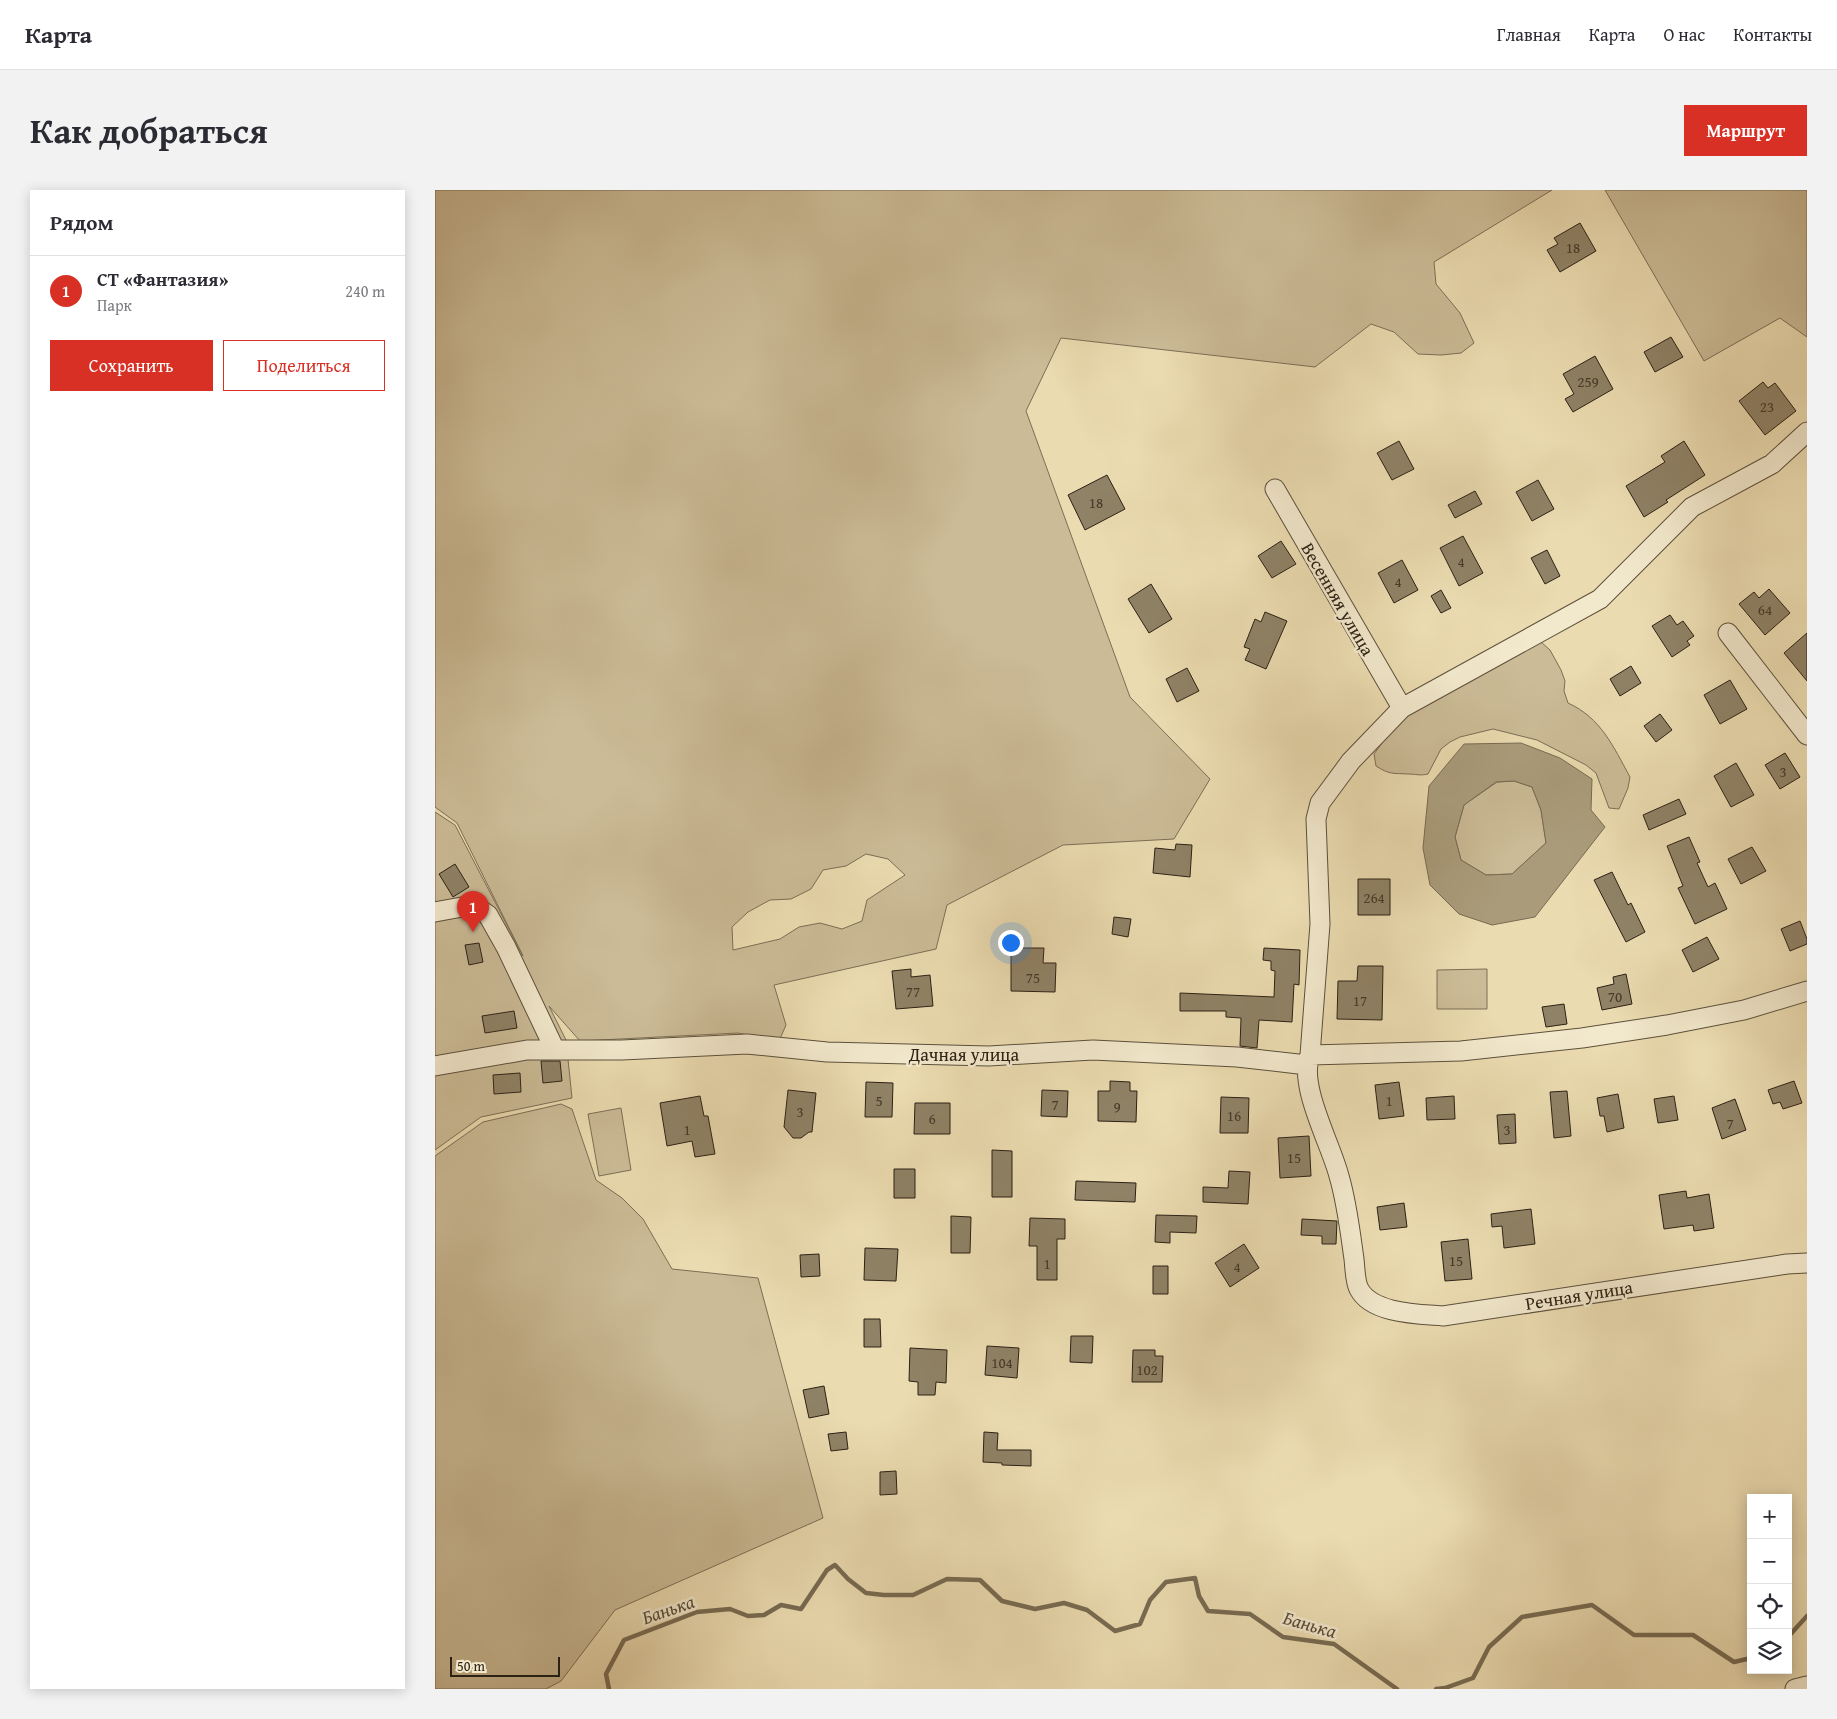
<!DOCTYPE html>
<html lang="ru">
<meta charset="utf-8">
<style>
body{margin:0;font-family:"Gentium Book Plus",serif;background:#f2f2f3;color:#2b2b33}
.controls{position:absolute;right:15px;bottom:15px;display:grid;overflow:hidden;border-radius:0px;box-shadow:0 2px 12px #0003}
.controls button{width:45px;height:45px;display:grid;place-items:center;padding:0;border:0;border-bottom:1px solid #e1e1e2;background:#fff;color:#2b2b33;font:25px sans-serif}
.scale{position:absolute;left:15px;bottom:12px;width:110px;box-sizing:border-box;padding-left:5px;border:2px solid #2c2115;border-top:0;font-size:14px;line-height:18px;white-space:nowrap;color:#2c2115;-webkit-text-stroke:4px #f2e8cc;paint-order:stroke}
.you{position:absolute;left:575px;top:752px;width:18px;height:18px;margin:-12px;border:4px solid #fff;border-radius:50%;background:#1a73e8;box-shadow:0 0 0 8px #1a73e833}
.badge{display:grid;place-items:center;width:32px;height:32px;border-radius:50%;background:#d93025;color:#fff;font-size:16px;font-weight:700}
.pin{position:absolute;translate:-50% -41px;filter:drop-shadow(0 1px 2px #0008)}
.pin::after{content:'';position:absolute;top:26px;width:18px;height:15px;background:inherit;clip-path:polygon(0 0,100% 0,50% 100%)}
.list{margin:0;padding:0;list-style:none}
h2{display:flex;justify-content:space-between;align-items:center;height:65px;margin:0;padding:0 20px;font-size:21px}
h2 small{font-size:16px;font-weight:400;color:#7c7c81}
.list li{display:grid;grid-template-columns:32px 1fr auto;gap:15px;align-items:center;box-sizing:border-box;height:70px;padding:0 20px;border-top:1px solid #e1e1e2}
.list b{display:block;font-size:19px;white-space:nowrap}
.list p{margin:0;font-size:16px;white-space:nowrap;color:#7c7c81}
.list em{font-size:16px;font-style:normal;color:#7c7c81}
.actions{display:flex;gap:10px;padding:15px 20px}
.actions a{flex:1;padding:11px 0;border:1px solid #d93025;border-radius:0px;text-align:center;font-size:18px;color:#d93025}
.actions .main{background:#d93025;color:#fff}
.icon{flex:none;width:28px;height:28px;fill:none;stroke:currentColor;stroke-width:2;stroke-linecap:round;stroke-linejoin:round}
.map{position:relative;flex:none;width:1372px;height:1499px;overflow:hidden;border-radius:0px}
header{display:flex;align-items:center;gap:30px;box-sizing:border-box;height:70px;padding:0 25px;background:#fff;border-bottom:1px solid #e1e1e2}
header strong{font-size:24px}
nav{display:flex;gap:28px;margin-inline-start:auto;font-size:18px}
.intro{display:flex;align-items:center;justify-content:space-between;box-sizing:border-box;height:120px;padding:0 30px}
h1{margin:0;font-size:35px}
.button{padding:12px 22px;border-radius:0px;background:#d93025;color:#fff;font-size:18px;font-weight:700}
main{display:flex;gap:30px;padding:0 30px}
aside{flex:1;background:#fff;border-radius:0px;box-shadow:0 2px 12px #0003}
.map>svg:first-child{display:block}
</style>
<header>
<strong>Карта</strong>
<nav><a>Главная</a><a>Карта</a><a>О нас</a><a>Контакты</a></nav>
</header>
<div class="intro"><h1>Как добраться</h1><a class="button">Маршрут</a></div>
<main>
<aside>
<h2>Рядом<small></small></h2>
<ul class="list">
<li><span class="badge">1</span><div><b>СТ «Фантазия»</b><p>Парк</p></div><em>240 m</em></li>
</ul>
<div class="actions"><a class="main">Сохранить</a><a>Поделиться</a></div>
</aside>
<div class="map">
<svg width="1372" height="1499" viewBox="0 0 1372 1499">
<rect width="100%" height="100%" fill="#ebdbb0"/>
<filter id="stains"><feTurbulence type="fractalNoise" baseFrequency=".004" numOctaves="4"/><feColorMatrix values="0 0 0 0 .2 0 0 0 0 .09 0 0 0 0 .02 0 0 0 .5 -.17"/></filter>
<radialGradient id="worn" r=".72"><stop offset=".6" stop-color="#630" stop-opacity="0"/><stop offset="1" stop-color="#630" stop-opacity=".3"/></radialGradient>
<path fill="#cbbb96" stroke="#7c6e56" fill-rule="evenodd" d="M0,0H1117L999,72L1001,94L1025,123L1039,153L1026,163L1006,165L983,164L959,142L936,134L880,177L626,148L591,221L695,507L775,589L739,649L628,655L512,715L501,759L339,795L351,835L344,851L303,843L145,851L114,816L131,850L137,908L46,927L0,960V622L20,635L88,766L22,633L0,617ZM431,664L453,669L470,685L432,710L427,731L407,739L385,733L364,737L345,749L298,760L297,737L313,722L335,710L356,709L376,699L388,680L411,676Z
M1170,0H1372V147L1345,128L1269,171Z
M1106,452L1115,460L1126,480L1130,491L1129,501L1133,513C1166,528 1178,556 1195,587L1193,598L1184,619L1174,618L1161,583L1151,575L1102,550L1058,539L1025,547L1015,552L1006,559L993,584C985,586 981,584 973,584C958,583 955,585 941,576L939,564L947,553L974,523Z
M1079,591L1097,597L1106,620L1111,653L1077,684L1051,685L1026,670L1020,647L1029,615L1062,592Z
M1052,779V819H1002V780Z
M126,914L137,919L161,990L187,1008L208,1029L237,1079L323,1088L388,1328L180,1420L126,1491L111,1499H0V966L48,932Z
M186,918L196,980L164,986L153,924Z"/>
<path fill="#aa9c7b" stroke="#786b52" fill-rule="evenodd" d="M1086,553L1125,568L1157,589L1156,620L1170,637L1100,727L1057,735L1024,724L995,695L988,658L994,596L1029,554ZM1079,591L1097,597L1106,620L1111,653L1077,684L1051,685L1026,670L1020,647L1029,615L1061,592Z"/>
<g fill="none" stroke-linecap="round" stroke-linejoin="round">
<path stroke="#786b52" stroke-width="4.5" d="M1353,1447L1372,1426
M174,1499L171,1484L189,1450L262,1422L295,1419L313,1426L329,1425L346,1415L366,1419L392,1380L400,1375L413,1389L431,1403L449,1405H478L512,1389L545,1390L567,1411L600,1419L629,1413L652,1420L680,1441L705,1434L715,1410L731,1392L760,1388L764,1406L773,1421L815,1424L848,1447L899,1454L962,1499
M1001,1499L1010,1498L1038,1488L1054,1457L1087,1427L1157,1415L1199,1445H1258L1299,1472L1316,1468"/>
</g>
<path fill="#8f8266" stroke="#2c2115" d="M1145,33L1161,61L1125,82L1112,60L1123,54L1119,48Z
M1236,147L1248,167L1220,182L1209,162Z
M1160,166L1178,199L1138,222L1130,209L1139,204L1128,184Z
M1328,192L1333,198L1340,193L1361,221L1330,245L1304,211Z
M964,251L979,279L957,290L942,263Z
M1249,251L1270,285L1231,310L1233,312L1209,327L1191,296L1230,272L1226,266Z
M672,285L690,319L650,340L633,305Z
M1103,290L1119,319L1097,331L1081,302Z
M1040,301L1047,314L1020,328L1013,315Z
M1028,346L1048,383L1024,396L1005,358Z
M846,351L861,374L837,388L823,366Z
M1112,360L1125,386L1110,394L1096,368Z
M967,370L983,400L959,413L943,383Z
M716,394L737,429L714,443L693,409Z
M1334,399L1355,423L1330,445L1304,414L1319,402L1324,408Z
M1006,400L1016,418L1006,423L996,406Z
M830,422L852,431L831,479L810,470L815,459L809,457L820,429L826,432Z
M1235,425L1242,435L1248,431L1259,446L1252,451L1255,455L1237,467L1217,436Z
M1372,443V491L1349,463Z
M1196,476L1206,493L1185,506L1175,489Z
M752,478L764,501L742,512L731,489Z
M1295,490L1312,519L1285,534L1269,505Z
M1225,524L1237,540L1221,552L1209,536Z
M1350,563L1365,587L1345,599L1330,575Z
M1301,573L1319,605L1296,617L1279,586Z
M1244,609L1251,624L1214,640L1208,625Z
M1254,647L1265,672L1262,673L1273,697L1280,693L1292,719L1260,734L1243,698L1248,696L1232,656Z
M741,654L757,655L755,687L718,683L720,658L740,660Z
M1317,657L1331,681L1306,694L1293,669Z
M20,674L34,697L18,707L4,684Z
M1177,682L1193,715L1196,713L1210,742L1191,752L1159,690Z
M923,689H955V725H923Z
M679,727L696,729L693,747L677,744Z
M1365,731L1372,749V754L1355,761L1346,739Z
M1272,747L1284,769L1258,782L1247,760Z
M44,753L48,772L34,775L30,755Z
M576,758H609L608,773H621L620,802L576,801Z
M829,758L865,760L864,795L859,794L857,832L824,830L822,858L805,856L806,828L791,827V821H745V803L839,807L840,781L836,780V771L828,770Z
M923,776H948L947,830L902,829L903,791H922Z
M476,779V787L495,785L498,816L461,819L457,781Z
M1191,784L1197,814L1167,820L1162,798L1179,794L1178,787Z
M1129,814L1132,834L1111,837L1107,817Z
M79,821L82,838L50,843L47,826Z
M106,871H125L127,891L108,893Z
M85,883L86,902L59,904L58,885Z
M675,891L695,892V901H702L701,932L663,931V901H675Z
M1359,891L1367,913L1348,919L1345,912L1338,914L1333,900Z
M431,892L458,893L457,927H430Z
M964,892L969,926L944,929L940,895Z
M353,900L381,903L377,942H374L366,948H358L349,937Z
M607,900L633,901L632,927L606,926Z
M1132,901L1136,946L1119,948L1115,902Z
M1183,904L1189,938L1172,942L1169,926H1165L1162,908Z
M265,906L269,926H273L280,964L260,967L257,951L232,956L225,913Z
M1019,906L1020,929L992,930L991,908Z
M1239,906L1243,930L1223,933L1219,909Z
M786,907L814,908L813,943H785Z
M1300,909L1311,940L1287,949L1277,918Z
M480,913H515V944H479Z
M1080,924L1081,953L1064,954L1062,925Z
M874,946L876,986L845,988L843,948Z
M557,960L577,961V1007H557Z
M459,979H480V1008H459Z
M794,981L815,982L813,1014L768,1012V997L793,998Z
M641,991L701,993L700,1012L640,1010Z
M1251,1001L1252,1008L1274,1004L1279,1038L1259,1041L1258,1035L1229,1039L1224,1005Z
M969,1013L972,1037L945,1040L942,1017Z
M1096,1019L1100,1054L1069,1058L1067,1036L1057,1037L1056,1024Z
M721,1025L762,1026L761,1043L735,1042V1053L720,1052Z
M516,1026L536,1027L535,1063H516Z
M595,1028L630,1029V1049H622V1090H602V1056H594Z
M867,1029L902,1031L901,1054H887V1046L866,1045Z
M1033,1049L1037,1089L1010,1091L1006,1052Z
M809,1054L824,1078L795,1097L780,1073Z
M430,1058L463,1059L461,1091L429,1090Z
M384,1064L385,1086L366,1087L365,1065Z
M718,1076H733V1104H718Z
M429,1129H445L446,1157H429Z
M636,1146H658L657,1173L635,1172Z
M552,1156L584,1158L582,1188L550,1185Z
M475,1158L512,1160L511,1193L501,1192L500,1205H483V1192L474,1191Z
M698,1160H720V1166H728L727,1192H697Z
M389,1196L394,1224L374,1228L368,1200Z
M411,1242L413,1259L396,1261L393,1244Z
M549,1242L563,1243L562,1260H596V1276L567,1275V1273L548,1272Z
M461,1281L462,1304L445,1305V1282Z"/>
<g fill="none" stroke-linecap="round" stroke-linejoin="round">
<g stroke="#5c503c" stroke-width="21">
<path id="minor" d="M1372,242L1337,274L1257,317L1165,409L967,518L916,571L885,613L881,629L885,734L875,865C863,896 896,954 904,986C912,1013 915,1041 919,1069C920,1077 920,1092 924,1099C937,1124 984,1124 1008,1126L1352,1074L1372,1073
M840,299L967,518
M1293,443L1372,545
M0,722L38,715L53,725L71,757L120,860
M875,865L1026,861L1147,848L1232,835L1309,820L1372,801
M0,876L92,860H187L312,854L392,862L554,866L658,860L802,867L872,875
M1360,1499L1372,1496"/>
</g>
<use href="#minor" stroke="#f2e8cc" stroke-width="19"/>
</g>
<g text-anchor="middle" dominant-baseline="central" stroke-width="5" stroke-linejoin="round" paint-order="stroke">
<g font-size="15" fill="#453929">
<text x="1138" y="57">18</text>
<text x="1153" y="191">259</text>
<text x="1332" y="216">23</text>
<text x="661" y="312">18</text>
<text x="1026" y="371">4</text>
<text x="963" y="391">4</text>
<text x="1330" y="419">64</text>
<text x="1348" y="581">3</text>
<text x="939" y="707">264</text>
<text x="598" y="787">75</text>
<text x="478" y="801">77</text>
<text x="1180" y="806">70</text>
<text x="925" y="810">17</text>
<text x="444" y="910">5</text>
<text x="954" y="910">1</text>
<text x="620" y="914">7</text>
<text x="682" y="916">9</text>
<text x="365" y="921">3</text>
<text x="799" y="925">16</text>
<text x="497" y="928">6</text>
<text x="1295" y="933">7</text>
<text x="252" y="939">1</text>
<text x="1072" y="939">3</text>
<text x="859" y="967">15</text>
<text x="1021" y="1070">15</text>
<text x="612" y="1073">1</text>
<text x="802" y="1076">4</text>
<text x="567" y="1172">104</text>
<text x="712" y="1179">102</text>
</g>
<g font-size="18" fill="#2c2115" stroke="#f2e8cc">
<text transform="translate(903 409) rotate(60)">Весенняя улица</text>
<text x="529" y="864">Дачная улица</text>
<text transform="translate(1144 1105) rotate(-9)">Речная улица</text>
</g>
<g font-size="19" font-style="italic" fill="#584c39" stroke="#f2e8cc">
<text transform="translate(233 1419) rotate(-19)">Банька</text>
<text transform="translate(875 1434) rotate(16)">Банька</text>
</g>
</g>
<rect width="100%" height="100%" filter="url(#stains)"/>
<rect width="100%" height="100%" fill="url(#worn)"/>
</svg>
<div class="controls">
<button>+</button>
<button>−</button>
<button><svg class="icon" aria-label="locate" viewBox="0 0 24 24"><circle cx="12" cy="12" r="6"/><path d="M12 2v4M12 18v4M2 12h4M18 12h4"/></svg></button>
<button><svg class="icon" aria-label="layers" viewBox="0 0 24 24"><path d="M12 4l9 5-9 5-9-5zM3 14l9 5 9-5"/></svg></button>
</div>
<div class="scale">50 m</div>
<div class="you"></div>
<div class="pin badge" style="left:38px;top:742px">1</div>
</div>
</main>
